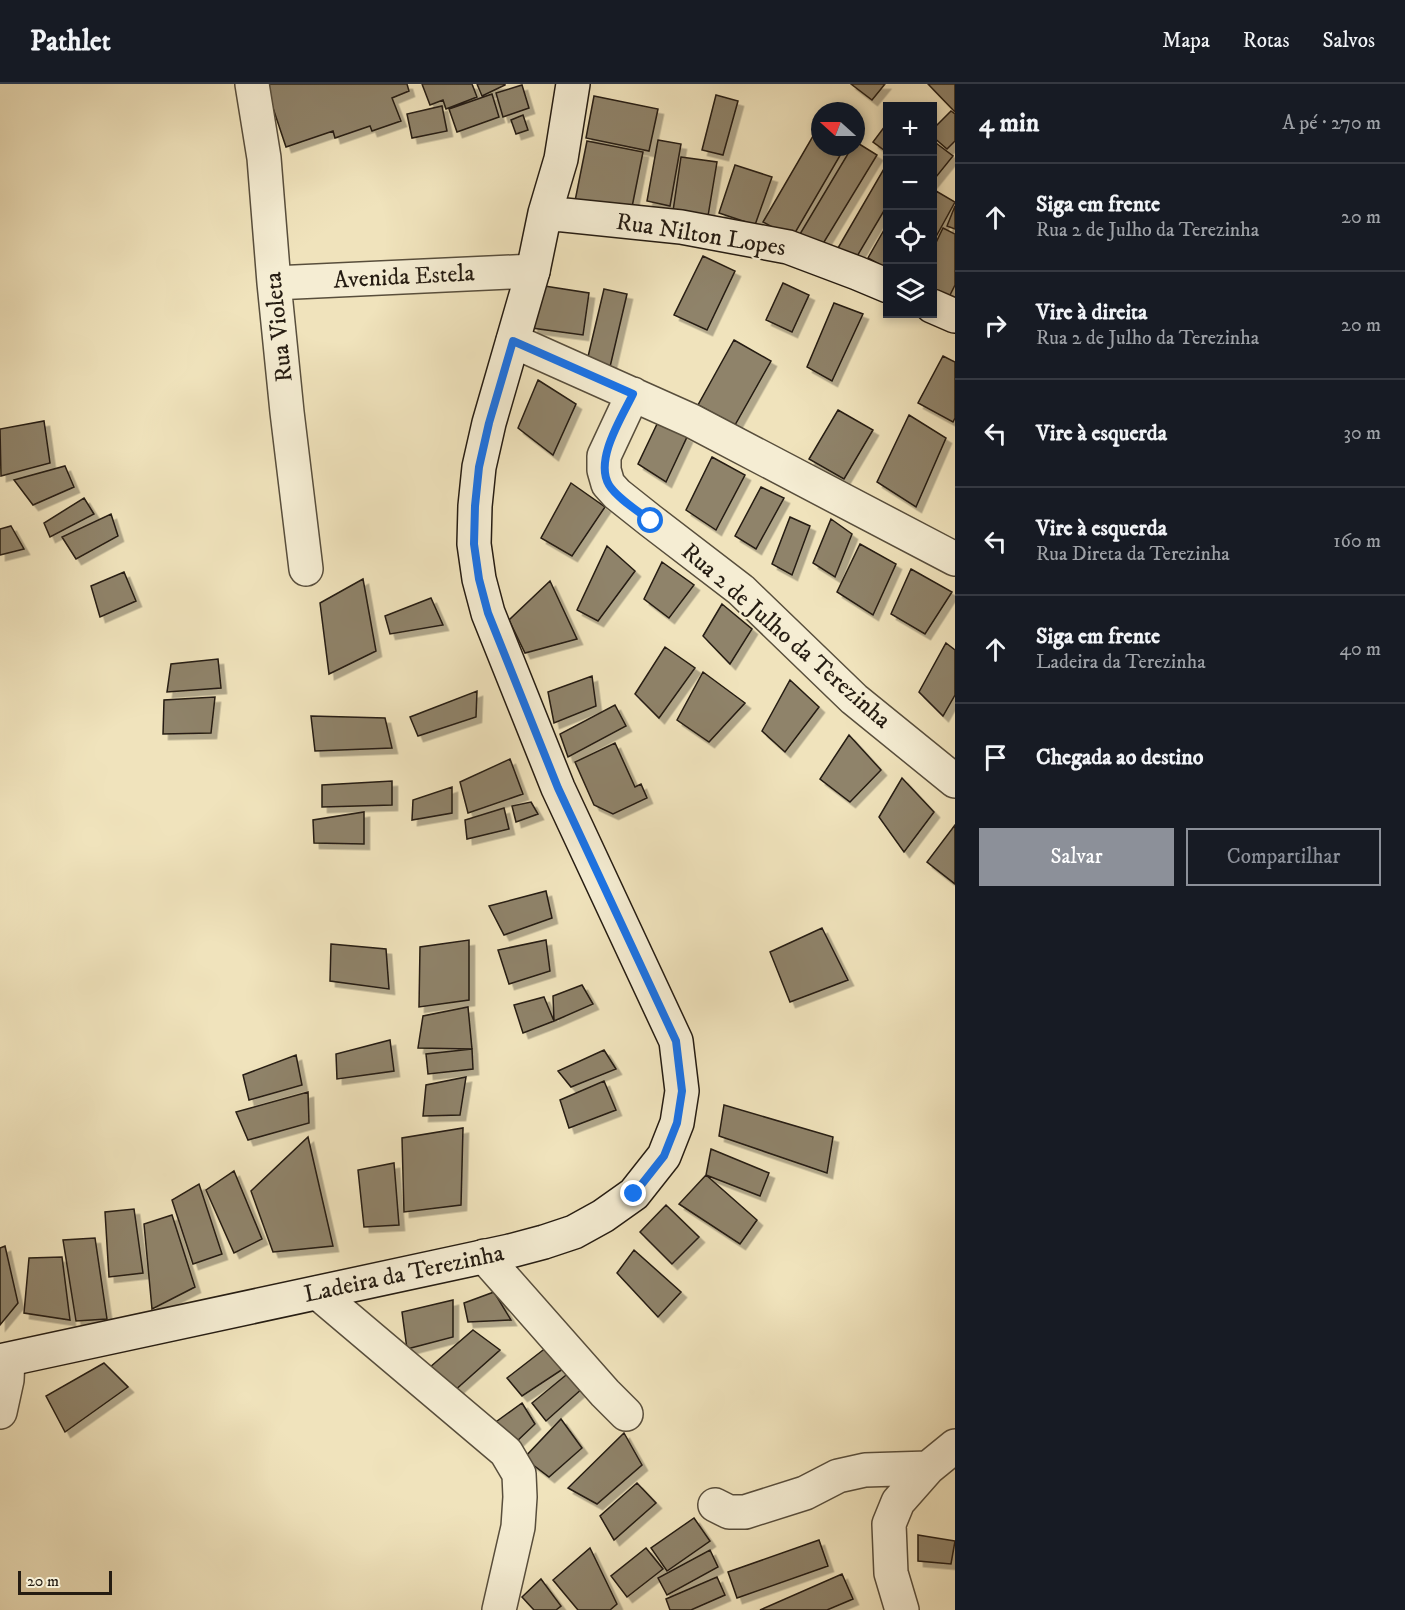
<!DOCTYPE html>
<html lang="pt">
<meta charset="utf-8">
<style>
body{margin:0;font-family:"IM FELL DW Pica",serif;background:#20242c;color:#f1f3f6}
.controls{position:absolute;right:18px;top:18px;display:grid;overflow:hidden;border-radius:0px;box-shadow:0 3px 9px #0003}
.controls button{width:54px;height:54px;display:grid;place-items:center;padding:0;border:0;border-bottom:2px solid #363941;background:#171b24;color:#f1f3f6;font:30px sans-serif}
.compass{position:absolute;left:811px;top:18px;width:54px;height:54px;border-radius:50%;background:#171b24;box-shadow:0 3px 9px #0003;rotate:291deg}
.scale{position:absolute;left:18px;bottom:15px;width:94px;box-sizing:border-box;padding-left:6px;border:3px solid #251c12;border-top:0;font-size:16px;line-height:21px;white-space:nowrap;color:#251c12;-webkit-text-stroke:4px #f5edd3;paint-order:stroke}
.stop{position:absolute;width:18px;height:18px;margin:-14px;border:4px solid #1a73e8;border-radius:50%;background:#fff}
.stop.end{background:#1a73e8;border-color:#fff;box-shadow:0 2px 6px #0008}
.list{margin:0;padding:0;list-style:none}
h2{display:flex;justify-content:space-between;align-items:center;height:78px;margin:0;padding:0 24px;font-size:26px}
h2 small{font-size:20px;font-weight:400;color:#9ea1a6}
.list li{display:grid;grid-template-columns:39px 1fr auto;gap:18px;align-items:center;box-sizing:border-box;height:108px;padding:0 24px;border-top:2px solid #363941}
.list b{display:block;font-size:22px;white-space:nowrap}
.list p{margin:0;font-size:20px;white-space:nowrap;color:#9ea1a6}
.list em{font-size:20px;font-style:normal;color:#9ea1a6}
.actions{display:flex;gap:12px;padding:18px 24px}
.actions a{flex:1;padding:14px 0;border:2px solid #8c9099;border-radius:0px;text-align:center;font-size:21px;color:#8c9099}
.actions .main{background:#8c9099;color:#fff}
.icon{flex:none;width:33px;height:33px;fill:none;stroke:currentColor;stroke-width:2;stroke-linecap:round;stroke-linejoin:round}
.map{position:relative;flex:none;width:955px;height:1526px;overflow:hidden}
header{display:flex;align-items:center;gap:36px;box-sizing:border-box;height:84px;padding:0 30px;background:#171b24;border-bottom:2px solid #363941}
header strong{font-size:28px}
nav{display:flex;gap:33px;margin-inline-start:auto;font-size:21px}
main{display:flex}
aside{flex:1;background:#171b24}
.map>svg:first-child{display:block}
</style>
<header>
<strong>Pathlet</strong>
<nav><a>Mapa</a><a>Rotas</a><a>Salvos</a></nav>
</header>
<main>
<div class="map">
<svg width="955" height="1526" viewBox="0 0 955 1526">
<defs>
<filter id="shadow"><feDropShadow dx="5.5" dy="5.5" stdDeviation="0" flood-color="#0004"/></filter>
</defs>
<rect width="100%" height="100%" fill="#f0e3bc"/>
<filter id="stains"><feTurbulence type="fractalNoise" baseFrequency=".00333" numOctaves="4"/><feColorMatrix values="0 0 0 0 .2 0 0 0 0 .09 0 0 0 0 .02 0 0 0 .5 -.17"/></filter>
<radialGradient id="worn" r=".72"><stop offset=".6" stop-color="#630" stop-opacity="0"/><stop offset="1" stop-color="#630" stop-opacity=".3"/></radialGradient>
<path fill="#8f836a" stroke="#251c12" stroke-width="1.5" filter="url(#shadow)" d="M265,0H407L409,7L392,14L401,37L372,47L370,42L335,54L333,47L286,63Z
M422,0H472L477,13L446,25L443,16L430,21Z
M477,0H505V1L482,12Z
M851,0H885L872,16Z
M928,0H955V28Z
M522,1L529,24L503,33L496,9Z
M492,10L499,33L457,48L449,25Z
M716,11L738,17L723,71L702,66Z
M594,12L658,25L649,67L586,54Z
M442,22L447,47L412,54L407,30Z
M951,27L955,30V57L947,65L932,52V46Z
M523,31L528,46L516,50L511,36Z
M888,38V69L873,58Z
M820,40V63H845L792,154L763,138Z
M658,56L681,60L670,122L647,117Z
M932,56L953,72L932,98Z
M587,57L643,68L631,128L575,117Z
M856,58L877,71L821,163L800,150L852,63H856Z
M681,73L717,78L708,132L673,127Z
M735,81L772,93L755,141L719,129Z
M885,83L888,85V120L856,174L838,164Z
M936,107L955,118L932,160V113Z
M955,122V145L947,142Z
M888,139V182L886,184L868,174Z
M943,144L955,150V201L948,215L932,208V167Z
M703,172L735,187L707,246L674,231Z
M783,199L809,211L792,248L766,236Z
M538,201L589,209L583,251L532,244Z
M604,205L627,210L610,283L587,277Z
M834,219L863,230L832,297L807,283Z
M734,256L771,277L735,341L698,321Z
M943,272L955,278V334L953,338L918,319Z
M538,296L576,320L553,371L518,344Z
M838,326L873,346L844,395L809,375Z
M909,331L946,354L916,423L877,398Z
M44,337L50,379L1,392L0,345Z
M658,338L687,353L666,398L638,380Z
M712,373L745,391L716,446L686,426Z
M65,382L74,403L33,421L14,396Z
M571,399L605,423L572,472L541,454Z
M761,403L784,414L756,465L735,452Z
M84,414L94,430L50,453L44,439Z
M111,430L118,452L76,475L62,453Z
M790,433L810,442L792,491L772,480Z
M831,435L852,450L835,493L813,479Z
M11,442L24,465L0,471V445Z
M860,460L896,480L873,531L837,508Z
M607,462L635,487L598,537L577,526Z
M662,478L694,501L669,534L644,515Z
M911,485L952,508L925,550L891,530Z
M124,488L136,517L100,533L91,502Z
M363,495L376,567L329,590L320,519Z
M550,497L577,555L525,569L509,536Z
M431,514L443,541L390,550L385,532Z
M722,520L752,545L730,580L703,552Z
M946,559L955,566V611L943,632L919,608Z
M665,563L695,584L659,634L635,610Z
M218,575L221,604L167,608L171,580Z
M703,588L745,619L709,658L677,636Z
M592,592L596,622L554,639L548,608Z
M790,596L819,623L785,668L762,647Z
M477,607L476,633L418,652L410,633Z
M215,613L211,649L163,650L164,616Z
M615,621L626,642L568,673L560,650Z
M311,632L385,634L392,664L315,667Z
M849,651L881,686L850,718L820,695Z
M615,659L635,703L641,700L647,714L613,730L594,721L575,678Z
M510,675L523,710L468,729L460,698Z
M902,694L934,728L904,768L879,733Z
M392,697V721L322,723V701Z
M452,703V729L412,736L413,716Z
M531,718L538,730L516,738L512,722Z
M504,724L509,745L467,755L465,736Z
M364,728V760L314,759L313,736Z
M955,741V800L927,778Z
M546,807L552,834L504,851L489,822Z
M822,844L848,896L790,918L770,868Z
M469,856V916L419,923L420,863Z
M546,856L550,887L509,900L498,866Z
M331,860L386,865L389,905L330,897Z
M582,901L593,920L554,937L553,912Z
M544,913L554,937L523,949L514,921Z
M468,923L472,965L418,964L423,932Z
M390,956L394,987L337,995L336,970Z
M472,965L473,985L428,990L426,970Z
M604,966L616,985L571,1003L558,987Z
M296,971L302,1001L249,1016L243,991Z
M466,993L460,1031L423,1032L426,1001Z
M604,997L616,1026L569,1044L560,1016Z
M308,1008L309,1039L248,1056L236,1028Z
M724,1021L833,1053L827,1089L719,1052Z
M463,1044L461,1121L404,1128L402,1054Z
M308,1053L333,1162L273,1168L251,1107Z
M711,1065L769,1089L760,1112L706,1091Z
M394,1079L399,1141L364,1143L358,1086Z
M234,1087L262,1155L234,1169L206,1106Z
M706,1091L757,1136L740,1160L679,1120Z
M199,1100L222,1170L193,1180L172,1116Z
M666,1121L699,1153L672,1180L640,1148Z
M134,1125L143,1189L109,1193L105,1128Z
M172,1131L195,1203L152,1225L144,1140Z
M95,1154L107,1235L76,1237L63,1156Z
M5,1162L18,1219L0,1241V1164Z
M634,1166L681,1208L658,1233L617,1189Z
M62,1173L70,1236L24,1229L29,1174Z
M494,1208L511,1236L468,1238L464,1219Z
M453,1216V1253L407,1265L402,1228Z
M473,1246L500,1266L453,1308L429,1284Z
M547,1263L563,1285L522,1312L507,1294Z
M104,1279L128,1303L65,1348L46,1312Z
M571,1287L584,1303L546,1337L532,1319Z
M522,1319L535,1340L514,1360L493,1340Z
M561,1335L582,1364L549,1393L524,1374Z
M624,1349L642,1381L597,1420L568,1404Z
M637,1399L656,1419L614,1456L600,1432Z
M694,1434L710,1457L667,1487L651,1464Z
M918,1451L955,1457L951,1480L918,1477Z
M819,1456L828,1482L737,1514L728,1488Z
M590,1464L617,1520L610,1526H578L553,1496Z
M646,1464L663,1485L627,1513L611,1492Z
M710,1466L718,1483L667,1511L658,1494Z
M842,1490L853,1515L827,1526H760Z
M717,1493L725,1511L691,1526H670L666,1515Z
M541,1495L561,1522L556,1526H534L522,1513Z"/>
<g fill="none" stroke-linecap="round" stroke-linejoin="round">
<g stroke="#584e3c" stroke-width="36">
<path id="minor" d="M252,0L264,74L274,199L287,328L306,485
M274,199L533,187
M513,257L692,337L955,475
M633,310L604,372V386L608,400L617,410L651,437L741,506L854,615L955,697
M484,1172L605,1309L626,1330
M318,1209L506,1368L519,1390L520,1413L518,1443L499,1526
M0,1328L7,1296L8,1276
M715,1421L729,1428H745L805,1409L838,1392L865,1386L928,1384
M902,1526L891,1489L889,1440L898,1418L928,1384L955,1362"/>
</g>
<g stroke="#251c12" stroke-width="36">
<path id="secondary" d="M545,129L681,143L788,163L857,189L888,202
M932,222L955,232
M0,1277L510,1167L544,1158L574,1148L603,1132L634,1110L664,1072L677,1039L682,1007L676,957L558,704L488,529L479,495L474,460L475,422L479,383L489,339L533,187L545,129L561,75L573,0"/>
</g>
<use href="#minor" stroke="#f5edd3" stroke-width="33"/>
<use href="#secondary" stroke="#f5edd3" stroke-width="33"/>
</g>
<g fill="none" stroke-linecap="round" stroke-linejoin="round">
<path stroke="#1a73e8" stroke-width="8" d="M634,1110L664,1072L677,1039L682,1007L676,957L558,704L488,529L479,495L474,460L475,422L479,383L489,339L513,257L633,310C622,333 594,376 609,401C617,414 638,427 651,437"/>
</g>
<g text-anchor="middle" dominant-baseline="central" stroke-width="4.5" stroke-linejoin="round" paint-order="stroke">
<g font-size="24" fill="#251c12" stroke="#f5edd3">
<text transform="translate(701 151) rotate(9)">Rua Nilton Lopes</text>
<text transform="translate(404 193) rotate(-3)">Avenida Estela</text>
<text transform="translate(279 243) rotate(-96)">Rua Violeta</text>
<text transform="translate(786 552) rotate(41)">Rua 2 de Julho da Terezinha</text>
<text transform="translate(404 1190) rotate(-12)">Ladeira da Terezinha</text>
</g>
</g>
<rect width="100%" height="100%" filter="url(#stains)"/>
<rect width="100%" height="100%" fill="url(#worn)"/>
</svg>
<div class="controls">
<button>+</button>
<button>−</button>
<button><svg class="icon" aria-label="locate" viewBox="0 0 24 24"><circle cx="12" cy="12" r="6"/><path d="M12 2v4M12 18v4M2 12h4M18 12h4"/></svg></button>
<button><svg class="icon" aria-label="layers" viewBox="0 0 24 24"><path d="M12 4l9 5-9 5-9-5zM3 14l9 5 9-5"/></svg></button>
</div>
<svg class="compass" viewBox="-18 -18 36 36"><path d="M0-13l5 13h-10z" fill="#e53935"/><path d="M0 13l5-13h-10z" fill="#9ea1a6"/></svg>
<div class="scale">20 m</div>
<div class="stop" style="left:651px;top:437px"></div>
<div class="stop end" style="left:634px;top:1110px"></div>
</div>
<aside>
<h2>4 min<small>A pé · 270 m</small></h2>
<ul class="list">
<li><svg class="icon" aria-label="ahead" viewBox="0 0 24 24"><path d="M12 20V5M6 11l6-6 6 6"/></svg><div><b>Siga em frente</b><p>Rua 2 de Julho da Terezinha</p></div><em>20 m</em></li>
<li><svg class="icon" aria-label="right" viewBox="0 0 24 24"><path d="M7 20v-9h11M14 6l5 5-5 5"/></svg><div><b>Vire à direita</b><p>Rua 2 de Julho da Terezinha</p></div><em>20 m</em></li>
<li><svg class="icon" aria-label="left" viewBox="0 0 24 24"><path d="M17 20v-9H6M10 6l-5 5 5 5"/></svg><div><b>Vire à esquerda</b></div><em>30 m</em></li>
<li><svg class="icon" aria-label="left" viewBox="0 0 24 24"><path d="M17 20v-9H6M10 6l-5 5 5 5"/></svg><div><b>Vire à esquerda</b><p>Rua Direta da Terezinha</p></div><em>160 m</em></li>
<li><svg class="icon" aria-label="ahead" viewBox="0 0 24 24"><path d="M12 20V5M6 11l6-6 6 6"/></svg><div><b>Siga em frente</b><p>Ladeira da Terezinha</p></div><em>40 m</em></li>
<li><svg class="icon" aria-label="arrive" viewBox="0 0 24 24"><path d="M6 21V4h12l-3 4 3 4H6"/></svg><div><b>Chegada ao destino</b></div></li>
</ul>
<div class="actions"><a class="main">Salvar</a><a>Compartilhar</a></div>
</aside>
</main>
